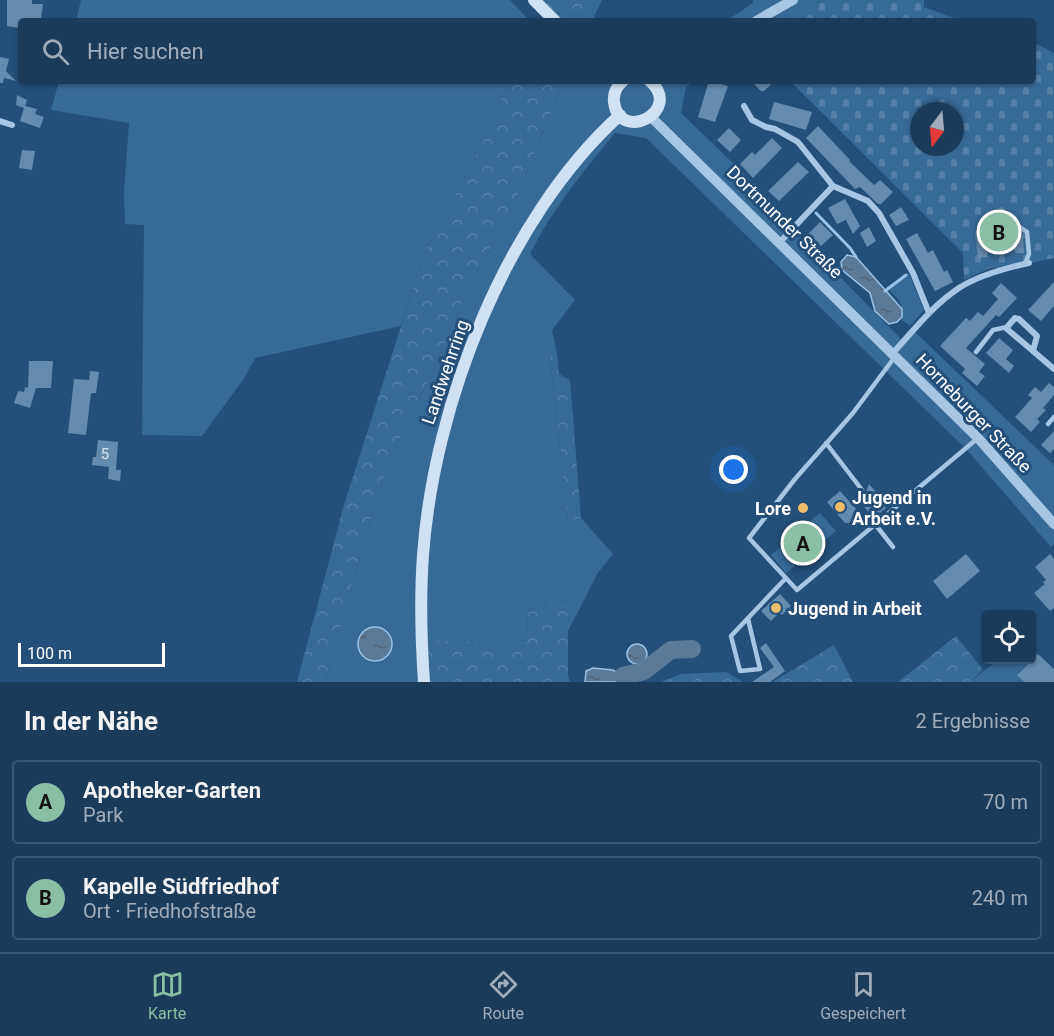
<!DOCTYPE html>
<html lang="de">
<meta charset="utf-8">
<style>
body{margin:0;font-family:Roboto,sans-serif;background:#244260;color:#f1f3f6}
.controls{position:absolute;right:18px;bottom:18px;display:grid;overflow:hidden;border-radius:6px;box-shadow:0 2px 4px #0004}
.controls button{width:54px;height:54px;display:grid;place-items:center;padding:0;border:0;border-bottom:2px solid #395570;background:#1b3b5a;color:#f1f3f6;font:30px sans-serif}
.compass{position:absolute;left:910px;top:102px;width:54px;height:54px;border-radius:50%;background:#1b3b5a;box-shadow:0 2px 4px #0004;rotate:196deg}
.scale{position:absolute;left:18px;bottom:15px;width:147px;box-sizing:border-box;padding-left:6px;border:3px solid #fff;border-top:0;font-size:16px;line-height:21px;white-space:nowrap;color:#fff;-webkit-text-stroke:4px #244f78;paint-order:stroke}
.you{position:absolute;left:734px;top:470px;width:21px;height:21px;margin:-15px;border:4px solid #fff;border-radius:50%;background:#1a73e8;box-shadow:0 0 0 9px #1a73e833}
.badge{display:grid;place-items:center;width:39px;height:39px;border-radius:50%;background:#8abfa5;color:#111;font-size:20px;font-weight:700}
.pin{position:absolute;translate:-50% -50%;border:3px solid #fff;box-shadow:0 2px 6px #0006}
.list{margin:0;padding:0;list-style:none}
h2{display:flex;justify-content:space-between;align-items:center;height:78px;margin:0;padding:0 24px;font-size:26px}
h2 small{font-size:20px;font-weight:400;color:#a0adbb}
.list li{display:grid;grid-template-columns:39px 1fr auto;gap:18px;align-items:center;box-sizing:border-box;height:84px;margin:0 12px 12px;padding:0 12px;border:2px solid #395570;border-radius:6px}
.list b{display:block;font-size:22px;white-space:nowrap}
.list p{margin:0;font-size:20px;white-space:nowrap;color:#a0adbb}
.list em{font-size:20px;font-style:normal;color:#a0adbb}
.icon{flex:none;width:33px;height:33px;fill:none;stroke:currentColor;stroke-width:2;stroke-linecap:round;stroke-linejoin:round}
.map{position:relative;flex:none;width:1054px;height:682px;overflow:hidden}
.search{position:absolute;background:#1b3b5a;box-shadow:0 2px 4px #0004;left:18px;right:18px;top:18px;height:66px;display:flex;align-items:center;gap:15px;box-sizing:border-box;padding:0 21px;border-radius:6px;color:#a0adbb;font-size:22px}
.sheet{height:270px;background:#1b3b5a}
nav{display:flex;justify-content:space-around;align-items:center;box-sizing:border-box;height:84px;border-top:2px solid #395570;background:#1b3b5a;font-size:16px;color:#a0adbb}
nav a{display:grid;justify-items:center;gap:3px}
nav .on{color:#8abfa5}
.map>svg:first-child{display:block}
</style>
<div class="map">
<svg width="1054" height="682" viewBox="0 0 1054 682">
<defs>
<pattern id="forest-crowns" width="20" height="18" patternUnits="userSpaceOnUse" patternTransform="scale(1.5)"><rect width="20" height="18" fill="#386a96"/><path d="M2 6a3 3 0 1 1 6 0M12 15a3 3 0 1 1 6 0" fill="none" stroke="#5680a6"/></pattern>
<pattern id="cemetery-stones" width="16" height="16" patternUnits="userSpaceOnUse" patternTransform="scale(1.5)"><rect width="16" height="16" fill="#386a96"/><path d="M2 7V4a2 2 0 0 1 4 0v3zM10 15v-3a2 2 0 0 1 4 0v3z" fill="#5680a6"/></pattern>
<pattern id="water-ripples" width="26" height="14" patternUnits="userSpaceOnUse" patternTransform="scale(1.5)"><rect width="26" height="14" fill="#5b7a98"/><path d="M2 4q2-2 4 0t4 0M15 11q2-2 4 0t4 0" fill="none" stroke="#546372"/></pattern>
</defs>
<rect width="100%" height="100%" fill="#244f78"/>
<path fill="#386a96" d="M81,0H510L530,21H76Z
M753,0H820L785,21H726L753,3Z
M59,81H509L481,147L424,254L401,326L255,358L245,377L202,436L142,435L144,225L125,224L124,193L129,123L51,110Z
M564,81H695L686,87L681,113L764,193L774,211L797,233L903,341L914,331L1054,465V544L1051,547L966,449L646,138L615,133C583,172 552,209 530,254L575,300L552,330L557,354L550,357L568,520L581,518L613,554L597,574L582,604L563,600L527,605L528,640L500,643L427,641L431,682H325L375,503L392,454L423,392L472,282L512,209Z
M909,273L924,310L910,326L901,319C905,302 897,298 886,287Z
M820,513L836,531L786,573L771,555Z
M1032,647L1038,654L1017,674L1024,682H970L998,660H1032Z"/>
<path fill="url(#forest-crowns)" d="M534,0H602L592,21H539L546,12Z
M509,81H564L512,209L472,282L423,392L392,454L375,503L325,682H297L344,505L424,254L481,147Z
M557,354L559,374L570,380L581,518L568,521L550,356Z
M563,600L582,604L568,631V675L570,682H431L427,640L500,643L528,640L527,605Z
M956,636L983,670L970,682H898Z
M834,645L853,682H773L774,681Z
M727,672L743,682H662L680,674Z"/>
<path fill="url(#cemetery-stones)" fill-rule="evenodd" d="M820,0H924V7L962,21H785Z
M1033,42L1054,53V258L1012,267L990,268L964,280L963,253L790,81H1033ZM919,111H955V147H919Z"/>
<path fill="url(#water-ripples)" stroke="#9ac2e4" stroke-width="1.5" d="M847,255L856,257L902,309V317L897,322L889,324L875,311L870,293L842,270L841,262Z
M358 644a17 17 0 1 1 34 0a17 17 0 1 1-34 0Z
M627 654a10 10 0 1 1 20 0a10 10 0 1 1-20 0Z
M593,668L613,670L624,677L622,682H585L586,671Z"/>
<g fill="none" stroke-linecap="round" stroke-linejoin="round">
<path stroke="#9ac2e4" stroke-width="3" d="M816,213L850,248L856,257
M885,291L906,275"/>
<path stroke="#5b7a98" stroke-width="18" d="M623,676L644,671L671,650L692,649"/>
</g>
<path fill="#658bae" d="M7,0H32V4H43L41,19L23,18L19,28L7,26Z
M0,57L9,59L6,71L16,81L4,78L3,83H0Z
M709,81L728,86L715,122L698,117Z
M751,81H775L764,91H761Z
M17,95L27,100L25,106L37,109L35,114L44,117L40,128L20,121L24,108L16,105Z
M774,102L812,112L806,130L769,119Z
M818,126L850,160L849,161L874,185L880,180L893,192L881,204H878L860,187L855,189L806,138Z
M729,128L741,140L730,152L717,140Z
M772,138L782,148L753,178L740,164L752,152L755,155Z
M22,150L35,151L32,170L19,168Z
M798,162L809,172L779,201L768,191Z
M845,199L860,226L853,234L846,220L837,224L828,208Z
M901,207L909,220L896,226L889,215Z
M1004,209L1006,234L1020,233L1023,234L1024,253H1015L1014,248L987,250L988,257L978,258L976,238L993,236L991,210Z
M820,222L833,235L821,246L808,234Z
M869,227L876,241L867,247L860,233Z
M917,233L928,253L933,250L944,272L947,270L953,282L935,291L906,239Z
M1054,282V306L1041,321L1028,310Z
M1001,283L1017,298L999,317L996,315L966,348L985,364L979,372L985,376L977,386L962,373L965,369L940,346L966,318L970,321L978,312L983,316L998,299L992,293Z
M999,338L1013,350L1006,359L1014,366L1009,373L986,353Z
M29,361H53L51,388H36L30,408L14,403L18,391L24,392L25,387L28,388Z
M90,371L99,372L96,393H91L86,435L68,433L74,379L89,380Z
M1049,383L1054,387V395L1043,408L1046,410L1037,419L1040,422L1031,432L1015,417L1032,398L1028,395L1035,387L1041,392Z
M1054,431V449L1050,453L1041,445Z
M98,440L118,442L116,470H121L120,481L108,479L109,467L92,465L93,457H96Z
M869,484L882,499L886,508L874,518L858,500L866,492Z
M840,491L857,510L855,520L851,523H845L827,502Z
M966,554L980,571L947,599L933,581Z
M1050,554L1054,559V608L1050,611L1034,593L1045,584L1043,582L1046,580L1035,567Z
M780,594L791,606L782,615L779,613L771,621L761,611Z
M766,643L785,671L770,682H752L774,667L760,648Z
M1038,654L1054,669V682H1024L1017,675Z"/>
<g fill="none" stroke-linecap="round" stroke-linejoin="round">
<path stroke="#a6c6e3" stroke-width="4.5" d="M1017,225L1027,232L1029,254L1025,264
M976,352L993,330L1007,327
M894,358L853,413L795,479L749,538L797,590L978,438
M1048,424L1054,417
M826,443L862,490
M875,524L893,547
M750,616L748,619L760,669L740,671L731,636L786,578"/>
<path stroke="#a6c6e3" stroke-width="6" d="M744,106L752,120L766,127L775,129L798,142L833,186L868,201L879,213L913,273L929,313
M0,121L12,125
M780,242L833,186
M1015,318L1019,319L1037,336L1033,351L1007,329L1008,326Z
M1033,351L1054,369
M893,353C913,331 933,305 959,288C979,275 1006,268 1029,263"/>
<path stroke="#a6c6e3" stroke-width="10" d="M756,21L793,0
M651,117L978,438L1054,524"/>
<path stroke="#cfe1f4" stroke-width="12" d="M534,0L555,21
M623,81C617,86 613,93 614,102C619,144 684,111 650,81
M424,682C421,639 420,597 423,555C434,404 506,218 620,115"/>
</g>
<g fill="#edbe6a" stroke="#244f78" stroke-width="2">
<circle cx="840" cy="507" r="6"/>
<circle cx="803" cy="508" r="6"/>
<circle cx="776" cy="608" r="6"/>
</g>
<g text-anchor="middle" dominant-baseline="central" stroke-width="6" stroke-linejoin="round" paint-order="stroke">
<g font-size="15" fill="#d8e2eb">
<text x="105" y="454">5</text>
</g>
<g font-size="18" fill="#fff" stroke="#244f78">
<text transform="translate(785 222) rotate(44)">Dortmunder Straße</text>
<text transform="translate(445 372) rotate(-71)">Landwehrring</text>
<text transform="translate(974 413) rotate(46)">Horneburger Straße</text>
</g>
<g font-size="18" font-weight="bold" fill="#fff" stroke="#244f78" text-anchor="start">
<text x="852" y="497">Jugend in<tspan x="852" dy="21">Arbeit e.V.</tspan></text>
<text x="791" y="508" text-anchor="end">Lore</text>
<text x="788" y="608">Jugend in Arbeit</text>
</g>
</g>
</svg>
<div class="controls">
<button><svg class="icon" aria-label="locate" viewBox="0 0 24 24"><circle cx="12" cy="12" r="6"/><path d="M12 2v4M12 18v4M2 12h4M18 12h4"/></svg></button>
</div>
<svg class="compass" viewBox="-18 -18 36 36"><path d="M0-13l5 13h-10z" fill="#e53935"/><path d="M0 13l5-13h-10z" fill="#a0adbb"/></svg>
<div class="scale">100 m</div>
<div class="you"></div>
<div class="pin badge" style="left:803px;top:543px">A</div>
<div class="pin badge" style="left:999px;top:232px">B</div>
<div class="search"><svg class="icon" aria-label="search" viewBox="0 0 24 24"><circle cx="10" cy="10" r="6"/><path d="M15 15l6 6"/></svg>Hier suchen</div>
</div>
<section class="sheet">
<h2>In der Nähe<small>2 Ergebnisse</small></h2>
<ul class="list">
<li><span class="badge">A</span><div><b>Apotheker-Garten</b><p>Park</p></div><em>70 m</em></li>
<li><span class="badge">B</span><div><b>Kapelle Südfriedhof</b><p>Ort · Friedhofstraße</p></div><em>240 m</em></li>
</ul>
</section>
<nav>
<a class="on"><svg class="icon" aria-label="map" viewBox="0 0 24 24"><path d="M3 6l6-2 6 2 6-2v14l-6 2-6-2-6 2zM9 4v14M15 6v14"/></svg>Karte</a>
<a><svg class="icon" aria-label="directions" viewBox="0 0 24 24"><path d="M12 3l9 9-9 9-9-9zM9 14v-3h6M13 9l2 2-2 2"/></svg>Route</a>
<a><svg class="icon" aria-label="saved" viewBox="0 0 24 24"><path d="M7 4h10v16l-5-4-5 4z"/></svg>Gespeichert</a>
</nav>
